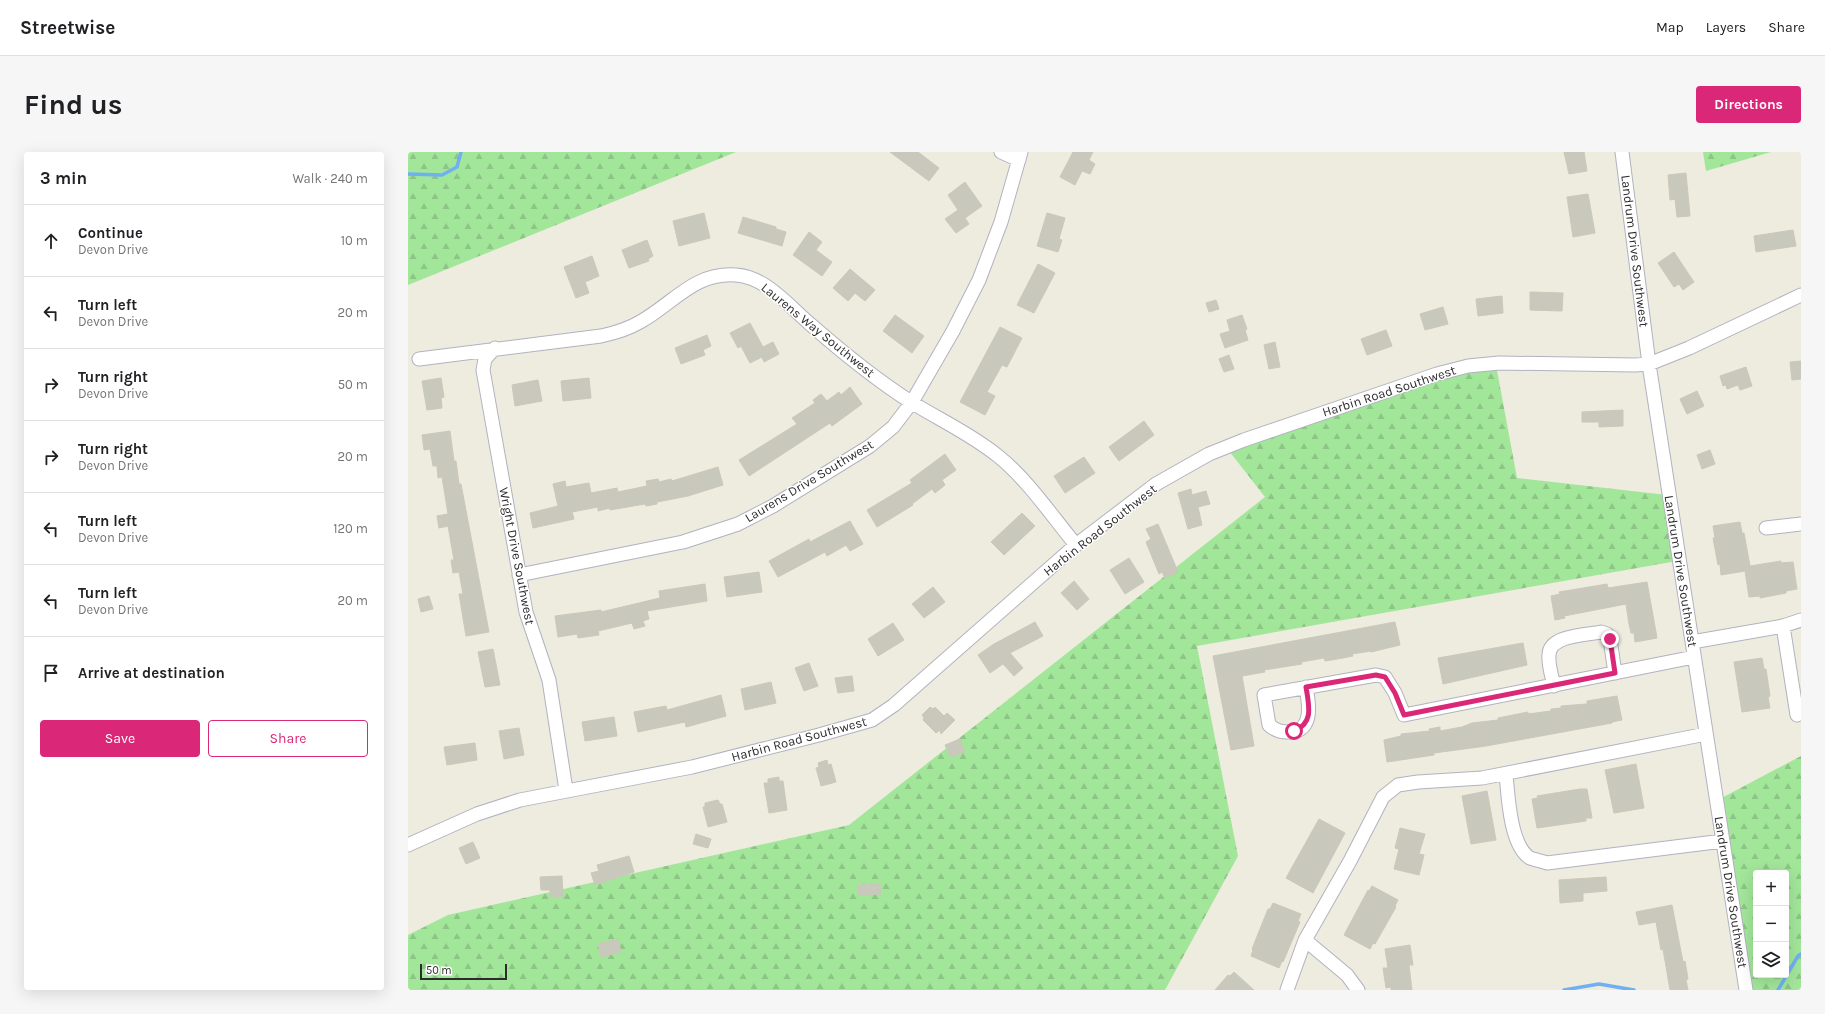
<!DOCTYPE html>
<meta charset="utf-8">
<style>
body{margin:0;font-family:Karla,sans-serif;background:#f6f6f6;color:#202124}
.controls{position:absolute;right:12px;bottom:12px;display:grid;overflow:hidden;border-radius:4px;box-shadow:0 4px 16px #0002}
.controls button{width:36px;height:36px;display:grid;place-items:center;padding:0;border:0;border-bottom:1px solid #e0e0e0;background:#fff;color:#202124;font:20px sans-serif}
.scale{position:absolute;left:12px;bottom:10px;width:87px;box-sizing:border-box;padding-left:4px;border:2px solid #2c2c2c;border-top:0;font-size:11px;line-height:14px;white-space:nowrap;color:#2c2c2c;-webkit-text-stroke:3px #fff;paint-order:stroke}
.stop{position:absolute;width:12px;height:12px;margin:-9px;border:3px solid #db2777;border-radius:50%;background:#fff}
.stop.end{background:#db2777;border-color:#fff;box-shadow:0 1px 4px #0008}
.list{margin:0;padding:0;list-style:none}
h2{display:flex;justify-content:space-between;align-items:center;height:52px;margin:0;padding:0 16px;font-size:17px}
h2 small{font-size:13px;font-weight:400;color:#757577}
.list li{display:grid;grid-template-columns:26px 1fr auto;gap:12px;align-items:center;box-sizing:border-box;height:72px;padding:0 16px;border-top:1px solid #e0e0e0}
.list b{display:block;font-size:15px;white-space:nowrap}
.list p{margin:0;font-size:13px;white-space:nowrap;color:#757577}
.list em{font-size:13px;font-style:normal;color:#757577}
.actions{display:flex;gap:8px;padding:12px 16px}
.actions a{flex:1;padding:9px 0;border:1px solid #db2777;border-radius:4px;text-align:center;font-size:14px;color:#db2777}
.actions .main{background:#db2777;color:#fff}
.icon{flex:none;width:22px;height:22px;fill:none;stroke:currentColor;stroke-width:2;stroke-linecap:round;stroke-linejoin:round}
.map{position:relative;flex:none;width:1393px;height:838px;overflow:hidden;border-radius:4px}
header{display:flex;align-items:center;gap:24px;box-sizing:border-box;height:56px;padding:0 20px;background:#fff;border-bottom:1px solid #e0e0e0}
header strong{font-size:19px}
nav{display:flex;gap:22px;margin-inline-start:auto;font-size:14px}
.intro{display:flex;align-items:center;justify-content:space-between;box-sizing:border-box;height:96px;padding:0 24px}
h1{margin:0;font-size:28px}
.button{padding:10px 18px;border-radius:4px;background:#db2777;color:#fff;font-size:14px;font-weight:700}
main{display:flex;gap:24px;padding:0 24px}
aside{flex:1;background:#fff;border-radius:4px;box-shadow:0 4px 16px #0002}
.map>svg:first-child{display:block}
</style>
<header>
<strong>Streetwise</strong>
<nav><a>Map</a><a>Layers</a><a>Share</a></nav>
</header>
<div class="intro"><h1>Find us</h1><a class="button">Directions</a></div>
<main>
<aside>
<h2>3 min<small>Walk · 240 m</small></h2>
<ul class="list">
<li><svg class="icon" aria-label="ahead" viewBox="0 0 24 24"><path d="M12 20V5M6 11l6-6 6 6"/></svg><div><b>Continue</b><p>Devon Drive</p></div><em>10 m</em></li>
<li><svg class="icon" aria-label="left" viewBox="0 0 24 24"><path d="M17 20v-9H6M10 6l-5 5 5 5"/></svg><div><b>Turn left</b><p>Devon Drive</p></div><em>20 m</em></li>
<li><svg class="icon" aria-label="right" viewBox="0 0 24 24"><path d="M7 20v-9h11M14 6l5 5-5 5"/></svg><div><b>Turn right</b><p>Devon Drive</p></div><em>50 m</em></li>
<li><svg class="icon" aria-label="right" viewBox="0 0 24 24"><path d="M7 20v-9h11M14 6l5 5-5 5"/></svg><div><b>Turn right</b><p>Devon Drive</p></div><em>20 m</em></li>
<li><svg class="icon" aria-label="left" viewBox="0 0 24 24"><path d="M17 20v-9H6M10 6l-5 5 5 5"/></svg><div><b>Turn left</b><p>Devon Drive</p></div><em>120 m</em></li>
<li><svg class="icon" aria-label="left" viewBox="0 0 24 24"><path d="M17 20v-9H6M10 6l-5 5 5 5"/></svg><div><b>Turn left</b><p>Devon Drive</p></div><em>20 m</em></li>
<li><svg class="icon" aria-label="arrive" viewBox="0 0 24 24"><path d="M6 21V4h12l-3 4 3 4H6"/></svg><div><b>Arrive at destination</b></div></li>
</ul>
<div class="actions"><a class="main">Save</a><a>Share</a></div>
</aside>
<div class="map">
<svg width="1393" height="838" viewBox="0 0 1393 838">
<defs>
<pattern id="forest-firs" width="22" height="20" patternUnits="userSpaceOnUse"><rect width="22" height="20" fill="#a2e69a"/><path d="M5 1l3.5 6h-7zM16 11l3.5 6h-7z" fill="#8cc585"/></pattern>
</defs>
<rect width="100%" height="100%" fill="#eeebdf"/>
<path fill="url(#forest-firs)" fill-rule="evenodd" d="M0,0H328L0,133Z
M1295,0H1363L1298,19Z
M1051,212L1088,213L1109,326L1259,343L1269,409L789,494L830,704L757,838H0V783L40,763L441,673L857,345L818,295Z
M1393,604V838H1335L1308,649ZM1348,721H1378V823H1348Z"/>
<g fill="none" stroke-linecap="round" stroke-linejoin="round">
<path stroke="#6fb0f3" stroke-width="3.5" d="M0,22L34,23L49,15L53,0
M1156,838L1191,832L1226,838
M1370,838L1390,804L1393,802"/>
</g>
<path fill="#c9c8bd" stroke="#cac8b8" d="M482,0H510L531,16L521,29Z
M665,0H685L681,8L687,12L682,22L674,19L667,33L652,25Z
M1156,0H1176L1179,19L1161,22Z
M1278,21L1282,64L1269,65L1267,47L1262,48L1260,23Z
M557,30L574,54L557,66L561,72L548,81L537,67L550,58L540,43Z
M1180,42L1187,81L1165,85L1159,45Z
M296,61L302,86L271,94L265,69Z
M639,61L657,66L651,87L654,88L650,100L629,94Z
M335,65L368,75V77L378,80L374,94L330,81Z
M1385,78L1388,94L1348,100L1346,84Z
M401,80L414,90L408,98L424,110L414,124L385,103Z
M239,88L245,104L240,107L241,109L221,116L214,98Z
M1266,100L1286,130L1275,138L1271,132L1266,135L1250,111Z
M184,104L191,124L177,130L181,141L168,146L156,115Z
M630,112L647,121L626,161L609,153Z
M442,117L467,138L457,149L447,141L440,149L425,136Z
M1122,140L1155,141L1154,159L1122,158Z
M1094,144L1095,161L1070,164L1068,147Z
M808,148L811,157L801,160L798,151Z
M1035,155L1040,172L1017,178L1012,162Z
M487,163L516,184L504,201L475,179Z
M834,163L839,177L837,178L840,188L817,196L812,182L822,179L819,168Z
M342,171L355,195L365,190L371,202L356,210L354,205L342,211L333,194L330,196L322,181Z
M592,175L614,186L599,215L594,213L579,240L587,244L577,263L552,250Z
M978,178L984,194L959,203L953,187Z
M299,183L303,194L295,198L297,203L273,212L267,196Z
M867,190L872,215L861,217L856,193Z
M821,203L826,217L816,220L811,207Z
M1393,209V227L1384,228L1382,210Z
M1338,215L1344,234L1332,238L1330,233L1319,237L1318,233L1315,234L1312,224Z
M33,226L36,245L33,246L34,256L19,258L14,229Z
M181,226L183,246L155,249L153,229Z
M130,228L134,249L107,254L104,233Z
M442,235L454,252L424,274L422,271L341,324L331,308L389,272L384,266L407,251L405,248L413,242L419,249L431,240L433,243Z
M1289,239L1296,254L1279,262L1272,247Z
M1215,258V274L1191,275V270H1174V260Z
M736,269L746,283L711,309L701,295Z
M42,279L46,309H48L51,332H53L81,480L58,484L51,442H55L51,420L45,421L43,408H46L40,374L31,376L29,364L40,362L34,325L30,326L29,314H25L22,297L16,298L14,283Z
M1302,298L1307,312L1294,317L1289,303Z
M537,302L548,318L534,328L537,333L527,341L524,337L504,352L505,353L469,375L459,358L504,331L502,328Z
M676,305L687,321L657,341L646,324Z
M310,315L315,333L280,344L249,350V352L238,354L237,352L202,358V356L190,359V355L164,360L166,367L125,376L122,361L150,354L145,332L157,329L158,335L181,331L183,341L209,336L210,340L239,334L238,329L250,327L251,330L263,327L264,329Z
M783,337L784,343L798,339L802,352L790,355L794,373L780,377L770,341Z
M614,361L627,374L596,403L583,390Z
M442,369L455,392L442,399L438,393L419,404L417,400L370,425L361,409L401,387L402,390Z
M1332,370L1334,381H1336L1342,414L1373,409V411L1385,410L1389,437L1378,439V441L1352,446V444L1341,445L1337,419L1313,423L1312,412L1310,413L1305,386H1307L1305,374Z
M750,372L770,420L757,426L754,420L751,422L738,390L743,387L738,377Z
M721,406L736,430L717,442L702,418Z
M351,420L354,440L319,445L316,425Z
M666,429L681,447L669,458L653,441Z
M1239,430L1249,486L1227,490L1226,481H1223L1221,472L1218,452L1156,464L1157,466L1147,468L1143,444L1152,442L1151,440L1199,432L1200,436Z
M297,432L299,449L239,459L241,467L235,469L237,474L226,477L224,471L190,479L191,483L170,486L169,482L150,485L147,464L193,458V460L252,446L251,439Z
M525,435L537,450L516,466L504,452Z
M21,444L25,457L13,460L10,447Z
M627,470L635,484L602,501L615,516L606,524L595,512L582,521L570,503L586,492Z
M987,470L992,493L963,500V499L944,502L945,504L935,506L917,509L916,506L893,510L894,512L856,518L857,520L834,524L846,594L823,598L805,504Z
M485,471L496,488L470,504L460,487Z
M1115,491L1119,513L1035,532L1030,506Z
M85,497L92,533L77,535L70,500Z
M1354,506L1356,517H1358L1362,544L1360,545L1362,556L1334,560L1326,510Z
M401,511L410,534L396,539L387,516Z
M444,524L446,539L430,541L427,526Z
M363,530L368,551L337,558L333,537Z
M313,543L318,564L278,575L277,570L230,580L226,560L258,554L259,558Z
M1209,544L1214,568L1204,570V571L1078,594L1026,601V603L979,610L976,588L993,584V582L1022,579L1021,577L1032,575V579L1054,575L1064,571L1090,568V566L1120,560V562L1143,559V557L1153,556V554L1179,552V549Z
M522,555L525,557L527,555L536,564L539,561L547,568L533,582L532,578L528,581L515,568L516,566L514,563Z
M206,565L209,584L177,589L174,570Z
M111,576L116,603L96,607L91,579Z
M552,587L557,600L542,605L537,593Z
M67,591L69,608L39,613L36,595Z
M419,608L420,613L423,612L428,630L413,634L408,616L411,615L410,611Z
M1228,612L1236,656L1206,661L1197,618Z
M371,625V629H375L379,658L361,661L356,631H360V627Z
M1172,637H1179L1184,666H1178V669L1129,676L1124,647L1130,646L1129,644Z
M1079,639L1088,688L1063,692L1054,644Z
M310,648L312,652H314L319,670L300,675L295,655H297V651Z
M911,667L937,681L905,741L878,726Z
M992,676L1017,682L1011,702L1016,703L1011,723L986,717L991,697L987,696Z
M288,682L303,687L300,696L285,692Z
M65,690L72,706L58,712L51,696Z
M221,704L226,720L187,733L183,721L191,719L189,713Z
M154,724L155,745H142V738H133L132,725Z
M1198,725L1199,739L1175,741V749L1152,751L1151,728Z
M472,732L473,742L450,743V733Z
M964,734L990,748L987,754L988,755L967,792L965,791L962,797L936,783L960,738L961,739Z
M865,751L893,762L890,769L892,770L875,810L874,809L871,816L843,804L845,798L844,797L860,757H862Z
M1264,753L1275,810L1277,809L1280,827L1278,828L1280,838H1262L1255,797L1253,798L1248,770L1231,773L1228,760Z
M210,787L213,800L193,805L190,792Z
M1002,793L1005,813H1001L1004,838H983V835L978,836L975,816H980L977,797Z
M826,820L846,838H807L820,823L822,824Z"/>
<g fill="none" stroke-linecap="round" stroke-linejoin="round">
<g stroke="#b2b2c0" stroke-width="15">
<path id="street" d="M593,0L611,8
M1214,0L1241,212L1338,838
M87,196L77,207L75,218L118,460L141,528L158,638
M11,207L193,184C207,181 220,177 232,170C266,151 286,120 328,123C358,125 381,154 402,172C434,200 467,227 503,250C532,268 563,282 590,304C620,328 643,363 668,393
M1358,376L1393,372
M111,423L275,390L330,372L365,354L462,294L485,275L504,250L545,179L571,128L593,70L613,0
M1375,474L1389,563
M1284,490L1375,474L1393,468
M1146,534C1144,524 1140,513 1141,503C1141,483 1179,483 1193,480L1199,482L1202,487L1207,521
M898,535C901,551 906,579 882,580C873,580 868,579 861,573L856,543L968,523L977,525L987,541L996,563L1286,505
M1098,622C1100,643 1102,694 1122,706C1127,708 1134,709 1139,711L1315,689
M0,693L69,662L112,648L284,615L411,583L464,568L486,553L668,393L748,332L801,302L836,288L1029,222L1060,214L1091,211L1227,213L1241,212L1281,196L1393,143
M897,788L942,709L975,645L990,633L1010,630L1074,626L1298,582
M879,838L897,788L939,823L950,838"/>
</g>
<use href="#street" stroke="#fff" stroke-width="13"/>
</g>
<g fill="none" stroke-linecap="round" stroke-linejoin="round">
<path stroke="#db2777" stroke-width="5" d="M886,579C906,571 901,554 898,535L968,523L977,525L987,541L996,563L1207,521L1202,487"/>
</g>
<g text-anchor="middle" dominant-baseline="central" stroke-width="3" stroke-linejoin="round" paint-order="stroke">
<g font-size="13" fill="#2c2c2c" stroke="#fff">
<text transform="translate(1227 99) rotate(83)">Landrum Drive Southwest</text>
<text transform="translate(410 178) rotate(39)">Laurens Way Southwest</text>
<text transform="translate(981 239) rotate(-18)">Harbin Road Southwest</text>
<text transform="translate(401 329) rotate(-31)">Laurens Drive Southwest</text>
<text transform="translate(692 378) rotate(-38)">Harbin Road Southwest</text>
<text transform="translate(109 404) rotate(79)">Wright Drive Southwest</text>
<text transform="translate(1273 419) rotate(81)">Landrum Drive Southwest</text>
<text transform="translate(391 587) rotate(-15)">Harbin Road Southwest</text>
<text transform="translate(1323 740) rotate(81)">Landrum Drive Southwest</text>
</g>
</g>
</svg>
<div class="controls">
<button>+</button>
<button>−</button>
<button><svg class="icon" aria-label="layers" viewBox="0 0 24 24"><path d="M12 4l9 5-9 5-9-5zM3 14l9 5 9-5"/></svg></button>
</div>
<div class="scale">50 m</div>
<div class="stop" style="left:886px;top:579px"></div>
<div class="stop end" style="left:1202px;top:487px"></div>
</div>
</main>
